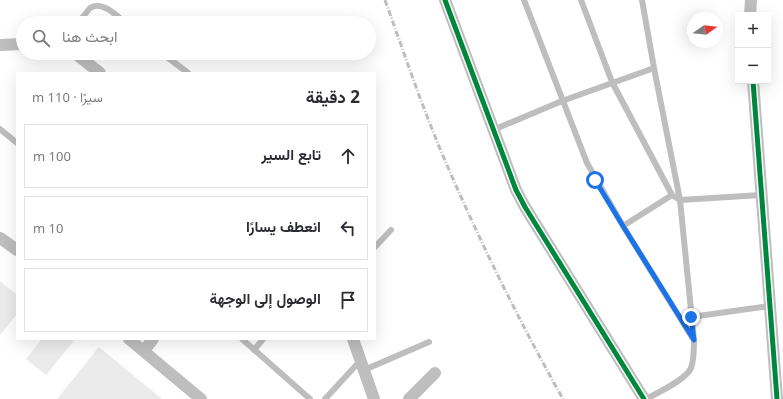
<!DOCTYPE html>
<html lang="ar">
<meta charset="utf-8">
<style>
body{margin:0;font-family:"Noto Sans",Vazirmatn,sans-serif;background:#f7f7f7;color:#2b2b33;direction:rtl}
.controls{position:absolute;right:12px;top:12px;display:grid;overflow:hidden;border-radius:0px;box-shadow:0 4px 16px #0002}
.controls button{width:36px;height:36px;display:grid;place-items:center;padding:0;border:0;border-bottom:1px solid #e1e1e2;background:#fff;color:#2b2b33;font:20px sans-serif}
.compass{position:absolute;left:687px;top:12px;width:36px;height:36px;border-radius:50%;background:#fff;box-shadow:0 4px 16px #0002;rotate:76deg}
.stop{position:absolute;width:12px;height:12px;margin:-9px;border:3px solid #1a73e8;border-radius:50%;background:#fff}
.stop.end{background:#1a73e8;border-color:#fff;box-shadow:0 1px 4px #0008}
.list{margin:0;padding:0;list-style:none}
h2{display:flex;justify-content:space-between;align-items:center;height:52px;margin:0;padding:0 16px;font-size:17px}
h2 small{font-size:13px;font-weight:400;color:#7c7c81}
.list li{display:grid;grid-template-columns:26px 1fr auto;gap:12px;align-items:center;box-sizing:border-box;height:64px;margin:0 8px 8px;padding:0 8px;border:1px solid #e1e1e2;border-radius:0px}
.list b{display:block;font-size:15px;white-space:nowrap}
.list em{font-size:13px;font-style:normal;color:#7c7c81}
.icon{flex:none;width:22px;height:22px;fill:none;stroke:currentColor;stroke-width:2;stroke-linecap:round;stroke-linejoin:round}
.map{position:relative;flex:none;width:783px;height:399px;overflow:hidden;direction:ltr}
.search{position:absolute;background:#fff;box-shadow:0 4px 16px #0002;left:16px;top:16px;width:360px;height:44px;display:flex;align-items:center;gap:10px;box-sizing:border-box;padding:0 14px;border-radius:22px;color:#7c7c81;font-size:15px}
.panel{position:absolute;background:#fff;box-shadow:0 4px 16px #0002;left:16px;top:72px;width:360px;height:268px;border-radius:0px;direction:rtl}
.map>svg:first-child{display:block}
</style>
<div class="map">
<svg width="783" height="399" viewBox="0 0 783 399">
<rect width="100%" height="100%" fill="#fff"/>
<path fill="#ebebeb" d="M0,281L17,295V314L0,335Z
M42,339H75L46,375L26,359Z
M99,347L162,399H57Z"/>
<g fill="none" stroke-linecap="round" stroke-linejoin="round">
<path stroke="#bebebe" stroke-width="6" d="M524,0L587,163L623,226L693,339
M581,0L612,82L672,195L680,200L761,195
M642,0L654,68L680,200L694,340C694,349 694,360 691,368C686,380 657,393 646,399
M78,23C82,18 86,13 90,8C102,0 117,16 126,23
M162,53L188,73
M0,129L17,143
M493,130L562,101L654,68
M623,226L672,195
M375,247L391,230
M691,317L770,306
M242,339L310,399
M254,350L263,339
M364,370L429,342
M325,399L360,361"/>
<path stroke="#bebebe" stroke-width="12" d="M445,0L516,190L525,207L644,399
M750,15L751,0
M0,45L23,44
M75,53L100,73
M753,81L777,399
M0,238L17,250
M129,339L201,399
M353,339L374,399
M144,351L153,339
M409,399L435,373"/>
<path stroke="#bebebe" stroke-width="3" stroke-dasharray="6 2 1 2" stroke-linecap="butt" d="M385,0C403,50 420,101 441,151C477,236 518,319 563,399"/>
<g stroke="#fff" stroke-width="8">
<path id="cycleway" d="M445,0L516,190L525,207L644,399
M753,81L777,399"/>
</g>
<use href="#cycleway" stroke="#00873e" stroke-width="5"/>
</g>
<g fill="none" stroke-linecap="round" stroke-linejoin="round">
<path stroke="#1a73e8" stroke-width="5" d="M595,180L623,226L694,340L691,317"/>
</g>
</svg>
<div class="controls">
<button>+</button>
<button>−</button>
</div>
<svg class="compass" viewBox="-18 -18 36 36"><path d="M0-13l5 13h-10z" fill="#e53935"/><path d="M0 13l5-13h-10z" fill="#7c7c81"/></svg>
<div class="stop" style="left:595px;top:180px"></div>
<div class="stop end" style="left:691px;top:317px"></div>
<div class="search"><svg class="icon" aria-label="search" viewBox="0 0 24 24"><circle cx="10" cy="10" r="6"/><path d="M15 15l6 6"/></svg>ابحث هنا</div>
<section class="panel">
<h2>2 دقيقة<small>سيرًا · 110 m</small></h2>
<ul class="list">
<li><svg class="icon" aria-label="ahead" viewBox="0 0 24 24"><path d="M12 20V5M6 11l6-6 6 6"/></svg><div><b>تابع السير</b></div><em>100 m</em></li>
<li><svg class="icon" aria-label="left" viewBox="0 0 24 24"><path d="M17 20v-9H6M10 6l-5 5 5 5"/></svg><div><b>انعطف يسارًا</b></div><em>10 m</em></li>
<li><svg class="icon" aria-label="arrive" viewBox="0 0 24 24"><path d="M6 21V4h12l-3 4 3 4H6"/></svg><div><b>الوصول إلى الوجهة</b></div></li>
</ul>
</section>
</div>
